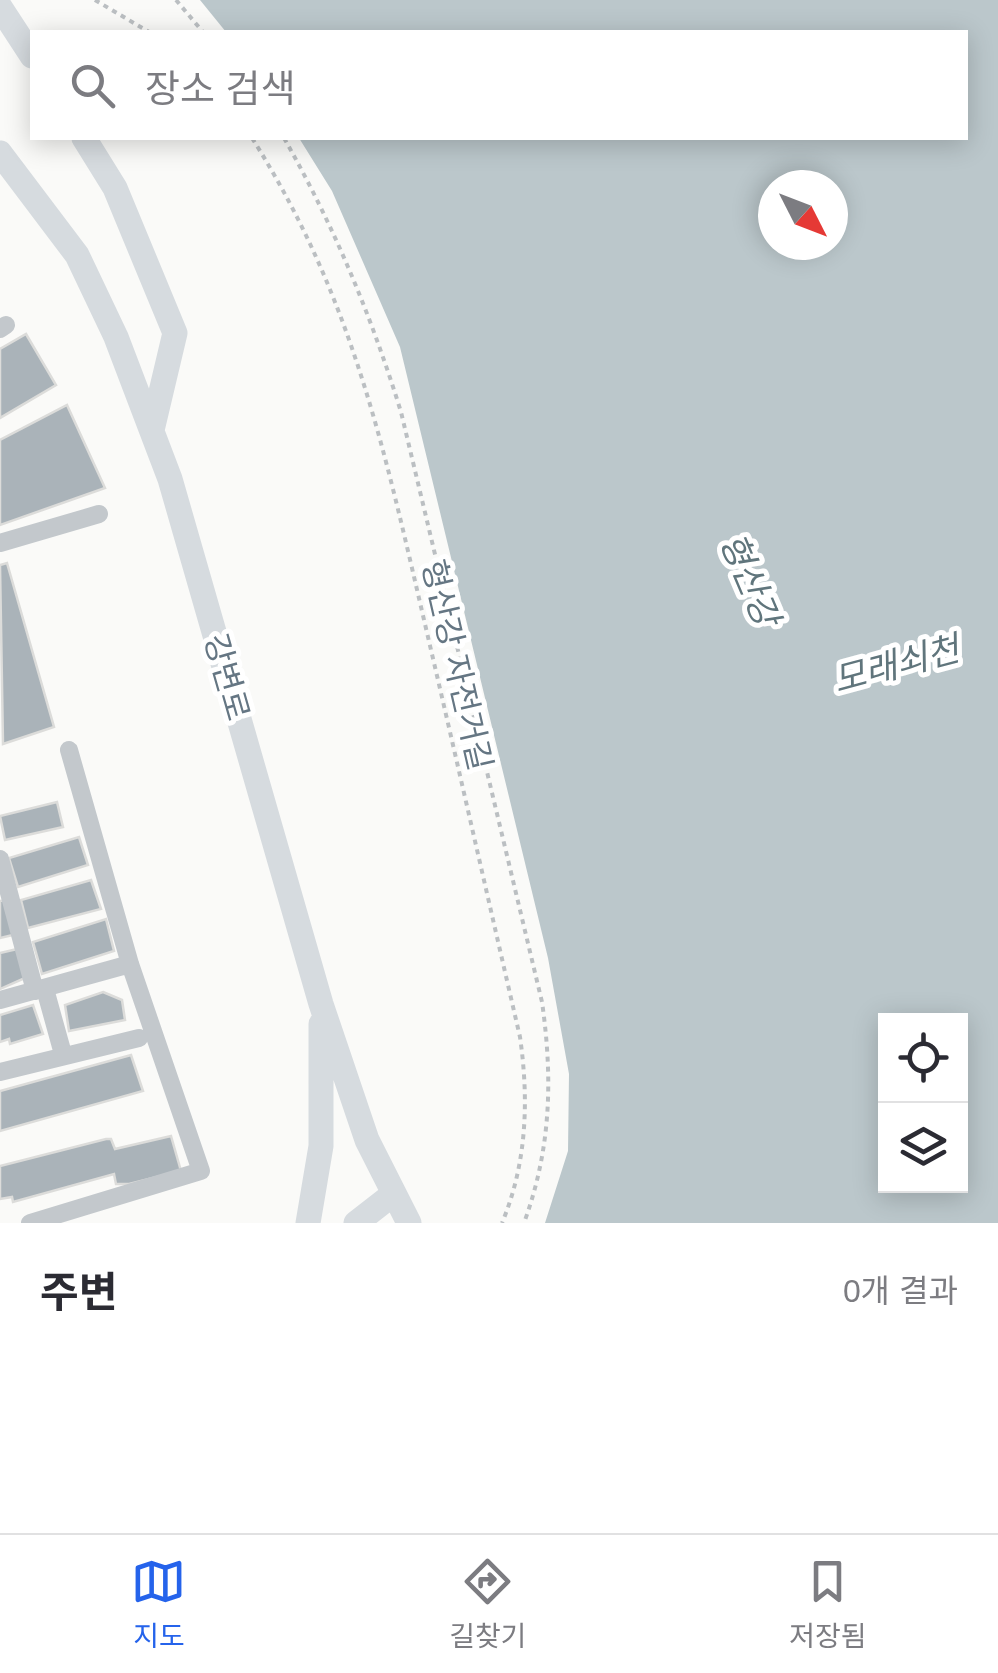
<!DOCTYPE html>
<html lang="ko">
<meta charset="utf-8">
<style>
body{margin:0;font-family:Helvetica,"Noto Sans KR",sans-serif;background:#f2f2f3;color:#2b2b33}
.controls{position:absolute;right:30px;bottom:30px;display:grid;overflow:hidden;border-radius:0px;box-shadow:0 5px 25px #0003}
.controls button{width:90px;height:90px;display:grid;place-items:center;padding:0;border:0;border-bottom:2px solid #e1e1e2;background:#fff;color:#2b2b33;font:50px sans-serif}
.compass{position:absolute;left:758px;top:170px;width:90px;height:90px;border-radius:50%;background:#fff;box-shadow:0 5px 25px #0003;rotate:132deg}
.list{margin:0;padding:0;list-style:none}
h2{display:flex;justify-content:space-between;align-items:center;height:130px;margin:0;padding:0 40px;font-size:42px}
h2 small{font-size:32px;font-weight:400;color:#7c7c81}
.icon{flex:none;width:55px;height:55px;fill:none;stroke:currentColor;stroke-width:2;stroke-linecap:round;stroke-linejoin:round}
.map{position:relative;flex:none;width:998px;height:1223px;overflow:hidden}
.search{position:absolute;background:#fff;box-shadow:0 5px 25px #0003;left:30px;right:30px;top:30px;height:110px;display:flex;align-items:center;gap:25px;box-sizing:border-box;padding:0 35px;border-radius:0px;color:#7c7c81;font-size:38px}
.sheet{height:310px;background:#fff}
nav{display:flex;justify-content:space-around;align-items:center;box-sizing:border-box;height:140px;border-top:2px solid #e1e1e2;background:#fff;font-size:28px;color:#7c7c81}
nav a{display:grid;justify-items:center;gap:5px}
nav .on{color:#2563eb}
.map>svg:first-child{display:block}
</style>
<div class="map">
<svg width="998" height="1223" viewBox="0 0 998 1223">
<rect width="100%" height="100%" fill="#fafaf8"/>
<path fill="#bbc7cb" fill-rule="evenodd" d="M200,0H998V1223H545L568,1151L569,1074L548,958L400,347L332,191L299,138H966V32H226ZM773,185H833V245H773ZM886,1021H960V1186H886Z"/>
<path fill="#aab3b9" stroke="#dcdcda" stroke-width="2.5" d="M26,334L56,385L0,418V349Z
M67,405L105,488L0,525V440Z
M7,563L54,727L3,744L0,565Z
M57,802L63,827L5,840L0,816Z
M79,837L88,865L18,887L9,858Z
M91,880L101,909L28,928L21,900Z
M6,900L17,934L0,938V901Z
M106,919L114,951L42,974L33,942Z
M17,949L25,978L0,989V953Z
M103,992L122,1000L125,1020L69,1031L65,1005Z
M33,1005L43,1034L10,1044L9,1039L0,1042V1015Z
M131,1055L143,1091L0,1131V1091Z
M171,1136L181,1171L129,1184H116L114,1174L13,1202L12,1197L0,1199V1166L106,1139H111L115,1149Z"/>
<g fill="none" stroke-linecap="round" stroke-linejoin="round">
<path stroke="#bbbfc2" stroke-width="4" stroke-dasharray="5 5" stroke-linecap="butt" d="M95,0L149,32
M176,0L203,32
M252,138C354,299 385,453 428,637C459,770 489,903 520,1037C529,1100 527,1163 502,1223
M284,138C334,226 371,315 401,412L542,1002C553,1079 551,1149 524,1223"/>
<path stroke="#c3c8cc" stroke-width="18" d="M0,329L6,325
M0,543L99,514
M0,859L35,991
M45,989L63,1054
M0,1000L130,964
M0,1072L139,1038
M30,1223L201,1171L130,964L69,750"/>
<path stroke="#d6dbdf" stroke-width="25" d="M0,7L32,56
M84,138L115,188L175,333L152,430
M0,153L77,255L116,337L170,479L321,1004L367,1140L409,1223
M308,1223L321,1146V1024
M356,1223L392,1195"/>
</g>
<g text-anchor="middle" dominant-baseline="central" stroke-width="10" stroke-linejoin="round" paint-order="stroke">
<g font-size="32" fill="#657683" stroke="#fff">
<text transform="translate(457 665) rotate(77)">형산강 자전거길</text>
<text transform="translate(227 677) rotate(74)">강변로</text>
</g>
<g font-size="35" font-style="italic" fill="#60757c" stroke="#fff">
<text transform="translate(750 579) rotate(67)">형산강</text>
<text transform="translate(896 664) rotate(-15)">모래쇠천</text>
</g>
</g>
</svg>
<div class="controls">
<button><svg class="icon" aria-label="locate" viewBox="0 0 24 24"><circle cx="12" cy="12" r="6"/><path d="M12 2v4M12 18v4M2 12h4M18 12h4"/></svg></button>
<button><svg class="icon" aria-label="layers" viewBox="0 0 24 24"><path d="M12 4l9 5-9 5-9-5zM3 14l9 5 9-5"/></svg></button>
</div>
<svg class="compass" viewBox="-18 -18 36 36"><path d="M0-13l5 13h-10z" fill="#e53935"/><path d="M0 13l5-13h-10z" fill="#7c7c81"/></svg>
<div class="search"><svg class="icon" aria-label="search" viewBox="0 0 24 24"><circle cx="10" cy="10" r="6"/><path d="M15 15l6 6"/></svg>장소 검색</div>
</div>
<section class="sheet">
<h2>주변<small>0개 결과</small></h2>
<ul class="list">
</ul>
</section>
<nav>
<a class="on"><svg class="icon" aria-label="map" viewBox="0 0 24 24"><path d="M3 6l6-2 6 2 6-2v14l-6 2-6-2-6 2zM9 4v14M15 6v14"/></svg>지도</a>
<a><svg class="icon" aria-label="directions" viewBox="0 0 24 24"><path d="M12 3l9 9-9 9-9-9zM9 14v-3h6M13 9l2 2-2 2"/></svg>길찾기</a>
<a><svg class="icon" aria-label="saved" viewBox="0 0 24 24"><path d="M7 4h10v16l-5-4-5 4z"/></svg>저장됨</a>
</nav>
